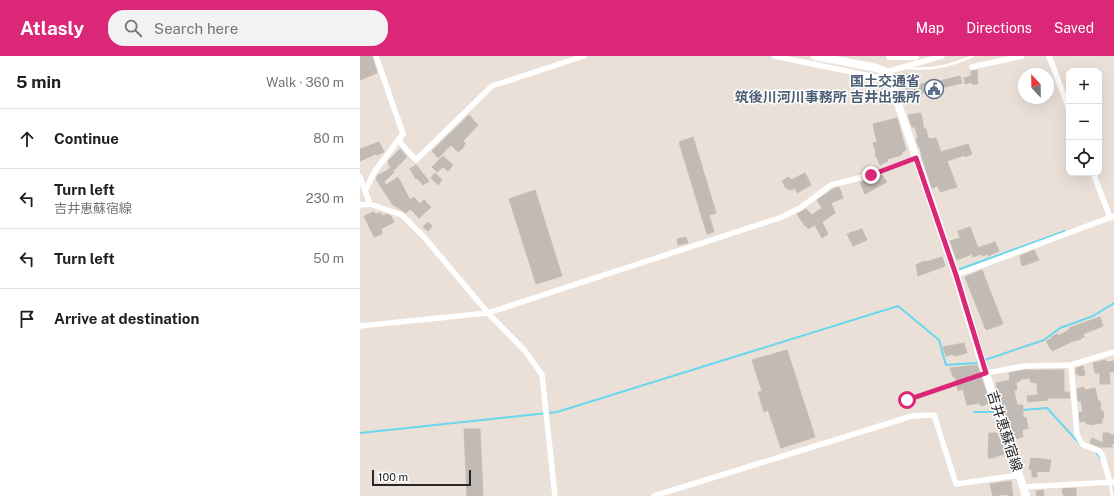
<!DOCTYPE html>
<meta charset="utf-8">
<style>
body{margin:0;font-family:"Public Sans","Noto Sans JP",sans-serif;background:#f2f2f2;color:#202124}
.controls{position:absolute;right:12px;top:12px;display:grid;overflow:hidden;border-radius:8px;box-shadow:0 4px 16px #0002}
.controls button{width:36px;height:36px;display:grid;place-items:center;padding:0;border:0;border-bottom:1px solid #e0e0e0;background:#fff;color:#202124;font:20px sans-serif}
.compass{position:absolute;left:658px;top:12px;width:36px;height:36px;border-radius:50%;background:#fff;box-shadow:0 4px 16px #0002;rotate:338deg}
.scale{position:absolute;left:12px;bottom:10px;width:99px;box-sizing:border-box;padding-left:4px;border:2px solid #272727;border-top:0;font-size:11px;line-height:14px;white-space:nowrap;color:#272727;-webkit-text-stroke:3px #fff;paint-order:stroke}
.stop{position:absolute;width:12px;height:12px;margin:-9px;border:3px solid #db2777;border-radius:50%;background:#fff}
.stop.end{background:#db2777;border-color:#fff;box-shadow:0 1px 4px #0008}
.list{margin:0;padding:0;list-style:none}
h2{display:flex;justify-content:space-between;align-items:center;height:52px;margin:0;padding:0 16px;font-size:17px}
h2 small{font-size:13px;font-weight:400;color:#757577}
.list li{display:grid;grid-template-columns:26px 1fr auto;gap:12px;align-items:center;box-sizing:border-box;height:60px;padding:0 16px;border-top:1px solid #e0e0e0}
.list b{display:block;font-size:15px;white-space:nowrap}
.list p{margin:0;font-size:13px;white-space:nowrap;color:#757577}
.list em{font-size:13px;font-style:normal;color:#757577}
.icon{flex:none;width:22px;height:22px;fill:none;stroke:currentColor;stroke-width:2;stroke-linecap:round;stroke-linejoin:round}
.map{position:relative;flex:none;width:754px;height:440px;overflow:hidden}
header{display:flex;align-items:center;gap:24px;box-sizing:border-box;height:56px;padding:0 20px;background:#db2777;color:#fff}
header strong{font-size:19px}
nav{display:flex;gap:22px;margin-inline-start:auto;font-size:14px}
.search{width:280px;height:36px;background:#f2f2f2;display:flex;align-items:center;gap:10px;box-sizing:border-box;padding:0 14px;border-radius:16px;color:#757577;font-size:15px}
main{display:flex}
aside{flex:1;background:#fff}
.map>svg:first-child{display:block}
</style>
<header>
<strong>Atlasly</strong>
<div class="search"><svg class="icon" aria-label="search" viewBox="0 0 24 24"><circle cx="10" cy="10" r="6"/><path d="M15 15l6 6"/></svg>Search here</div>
<nav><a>Map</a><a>Directions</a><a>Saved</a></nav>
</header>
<main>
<aside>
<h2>5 min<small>Walk · 360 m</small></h2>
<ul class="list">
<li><svg class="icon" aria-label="ahead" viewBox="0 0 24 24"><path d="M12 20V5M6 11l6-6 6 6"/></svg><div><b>Continue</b></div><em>80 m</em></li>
<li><svg class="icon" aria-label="left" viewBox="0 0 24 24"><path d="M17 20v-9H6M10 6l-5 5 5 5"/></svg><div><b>Turn left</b><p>吉井恵蘇宿線</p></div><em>230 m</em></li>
<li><svg class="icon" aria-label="left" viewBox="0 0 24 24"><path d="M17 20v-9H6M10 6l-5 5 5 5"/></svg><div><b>Turn left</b></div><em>50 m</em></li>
<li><svg class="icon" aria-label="arrive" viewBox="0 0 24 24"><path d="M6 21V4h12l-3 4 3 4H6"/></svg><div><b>Arrive at destination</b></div></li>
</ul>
</aside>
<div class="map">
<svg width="754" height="440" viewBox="0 0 754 440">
<rect width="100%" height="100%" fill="#eae0d8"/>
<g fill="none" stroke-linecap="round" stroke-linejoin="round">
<path stroke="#69d7ee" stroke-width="2" d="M600,213L705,175
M625,304L684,284L700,272L733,260L754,247
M662,354L687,352L720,388
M614,356H634
M0,377L197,356L538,250L579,284L586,309L615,307L620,306
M736,396L741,403"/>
</g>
<path fill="#c2bab5" stroke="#c5bcb2" d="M0,0H12L17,17L0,24Z
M617,14L618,28H612V26L605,28L604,22L611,20V15Z
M537,18H558L559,26L538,25Z
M600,20L602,27L561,37L562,41L544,47L539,35L571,25V27Z
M561,57L564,73H566L568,82L570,83L576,82L581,96L608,88L612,98L605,101V99L587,105L597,131L580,136L578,130L572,132L562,102L560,91L559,92L556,83L558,82L555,71H552L548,59Z
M109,59L118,69L103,85L105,87L103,92L98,96L91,89L78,102L72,95Z
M537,62L546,94L542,96V98L539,100L527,103L528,105L520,109L515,98L516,97L513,87L517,86L513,68Z
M333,81L356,157L349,159L354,176L347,178L319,86Z
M19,86L24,96L17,99L16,98L0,105V93Z
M40,93L47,101L34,114L32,113L34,116L24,126L26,129L38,121L50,144L54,141L60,148L64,144L71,151L59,162L50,153L46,157L32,148L16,123L18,119H19L31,112L28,108L29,107L28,105Z
M83,100L93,109L88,115L83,111L77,116L72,111Z
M56,109L69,125L63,129L57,122L56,123L50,113Z
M75,117L82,124L78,129L71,122Z
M445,117L451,129L437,137L435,132L431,134L426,132L422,125L429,121L431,124Z
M522,119L527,126L505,138L500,127Z
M479,131L483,142L471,147L475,157L462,166L468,178L462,182L455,169L448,173L446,169L445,170L437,158L446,153L452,159L462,152L457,144L473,133Z
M175,134L202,220L176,228L149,143Z
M14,156L15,158L21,157L22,160L27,158L31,160L34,166L21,173L22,178L14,181L4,160Z
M68,166L72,170L68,175L63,171Z
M610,171L618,192L635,186L639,195L628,200V198L622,200L621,198L613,201L612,198L597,204L590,185L600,182L598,175Z
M502,173L507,184L493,190L487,178Z
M326,181L328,187L318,189L317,183Z
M674,194L679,204L662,210L660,200Z
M582,201L585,210L558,220L556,209L564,205L566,206Z
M622,214L643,268L626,274L605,221Z
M740,261L743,270L723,278L724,281L721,282V283L713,285L692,295L686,285L692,282L691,281L697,278L698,279H700L709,274V272Z
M604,287L607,297L594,300L593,298L586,300L583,291Z
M427,294L455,381L421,392L408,354L404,356L398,336L402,335L392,304Z
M745,304L746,306L754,305V316H749L750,328H740V317H735L733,307Z
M617,309L630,347L621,350L619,347L607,349L603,333L598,335L595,321H593L590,312Z
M723,310L725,319L719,320V318H716V312Z
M665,314H704V336H709L710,342H688V344L668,346L667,340L678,339L677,327L671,326L670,322L660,323V325L656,326L657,334H654L657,349H663V362L666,361L668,372L662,374L663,381L654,383L639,339L636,327L650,324L649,317Z
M723,331L726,334L735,332L738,345H740L741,355H743L744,362H742V367L730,369V368H726V365L720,366L719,356H723L721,345H718L717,333Z
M104,373H120L123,440H107Z
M629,377H640L646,397L633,402H628Z
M743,377H750V379H754V388H750L753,391H740L730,387L732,382L743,387Z
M671,402L691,404L689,416L677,415V421H672V414L669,413Z
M651,425L653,440H648V438L633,440L630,428Z
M716,432V440H704L703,438L702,433Z
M683,434L684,440H677L676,435Z"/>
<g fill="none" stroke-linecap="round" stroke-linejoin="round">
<path stroke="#c3c3c3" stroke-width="1" stroke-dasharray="3 2" stroke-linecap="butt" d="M550,354L547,344L618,320"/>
<path stroke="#fff" stroke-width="2.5" d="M546,12C570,15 591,10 613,0
M750,427L752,440"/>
<path stroke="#fff" stroke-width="5.5" d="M414,0L530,24
M689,0L709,53
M612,11L662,0
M526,16L582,0
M38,84L56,104L132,30L224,0
M733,117L750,161
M0,121L5,135
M10,148L5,135L15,115L43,78L16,0
M0,149L10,148L42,159L64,181L128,257L165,295L182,319L195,440
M596,219L754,160
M0,270L128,257L422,161L440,152L471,129L511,119L556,102
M711,309L717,379L722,388L739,395L742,399L750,426
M626,317L665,310L711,309L754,296
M663,431L754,426
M294,440L552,360L574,359L596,428L660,419"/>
<path stroke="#fff" stroke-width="8" d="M455,0L517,12L526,16L530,24L596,219L621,303L666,440
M530,0H555"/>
</g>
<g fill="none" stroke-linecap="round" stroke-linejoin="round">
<path stroke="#db2777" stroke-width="5" d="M511,119L556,102L596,219L626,317L547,344"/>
</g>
<defs>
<g id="civic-ring" transform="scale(1)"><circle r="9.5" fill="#fff" stroke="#5c6f8a" stroke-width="1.5"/><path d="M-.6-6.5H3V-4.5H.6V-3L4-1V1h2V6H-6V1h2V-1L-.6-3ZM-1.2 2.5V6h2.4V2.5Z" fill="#5c6f8a"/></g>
</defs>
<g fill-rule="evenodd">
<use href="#civic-ring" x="574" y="33"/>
</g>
<g text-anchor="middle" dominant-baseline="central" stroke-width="3" stroke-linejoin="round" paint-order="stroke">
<g font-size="14" font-weight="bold" fill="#4e5e75" stroke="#fff" text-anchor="end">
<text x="560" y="25">国土交通省<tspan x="560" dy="16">筑後川河川事務所 吉井出張所</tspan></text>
</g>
<g font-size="14" fill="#272727" stroke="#fff">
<text transform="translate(645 375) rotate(72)">吉井恵蘇宿線</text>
</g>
</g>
</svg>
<div class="controls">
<button>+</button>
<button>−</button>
<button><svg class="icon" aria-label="locate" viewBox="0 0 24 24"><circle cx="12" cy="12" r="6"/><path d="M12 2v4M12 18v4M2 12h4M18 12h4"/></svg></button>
</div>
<svg class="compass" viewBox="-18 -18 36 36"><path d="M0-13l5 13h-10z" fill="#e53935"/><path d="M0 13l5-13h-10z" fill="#757577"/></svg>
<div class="scale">100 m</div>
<div class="stop" style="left:547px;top:344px"></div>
<div class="stop end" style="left:511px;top:119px"></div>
</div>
</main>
